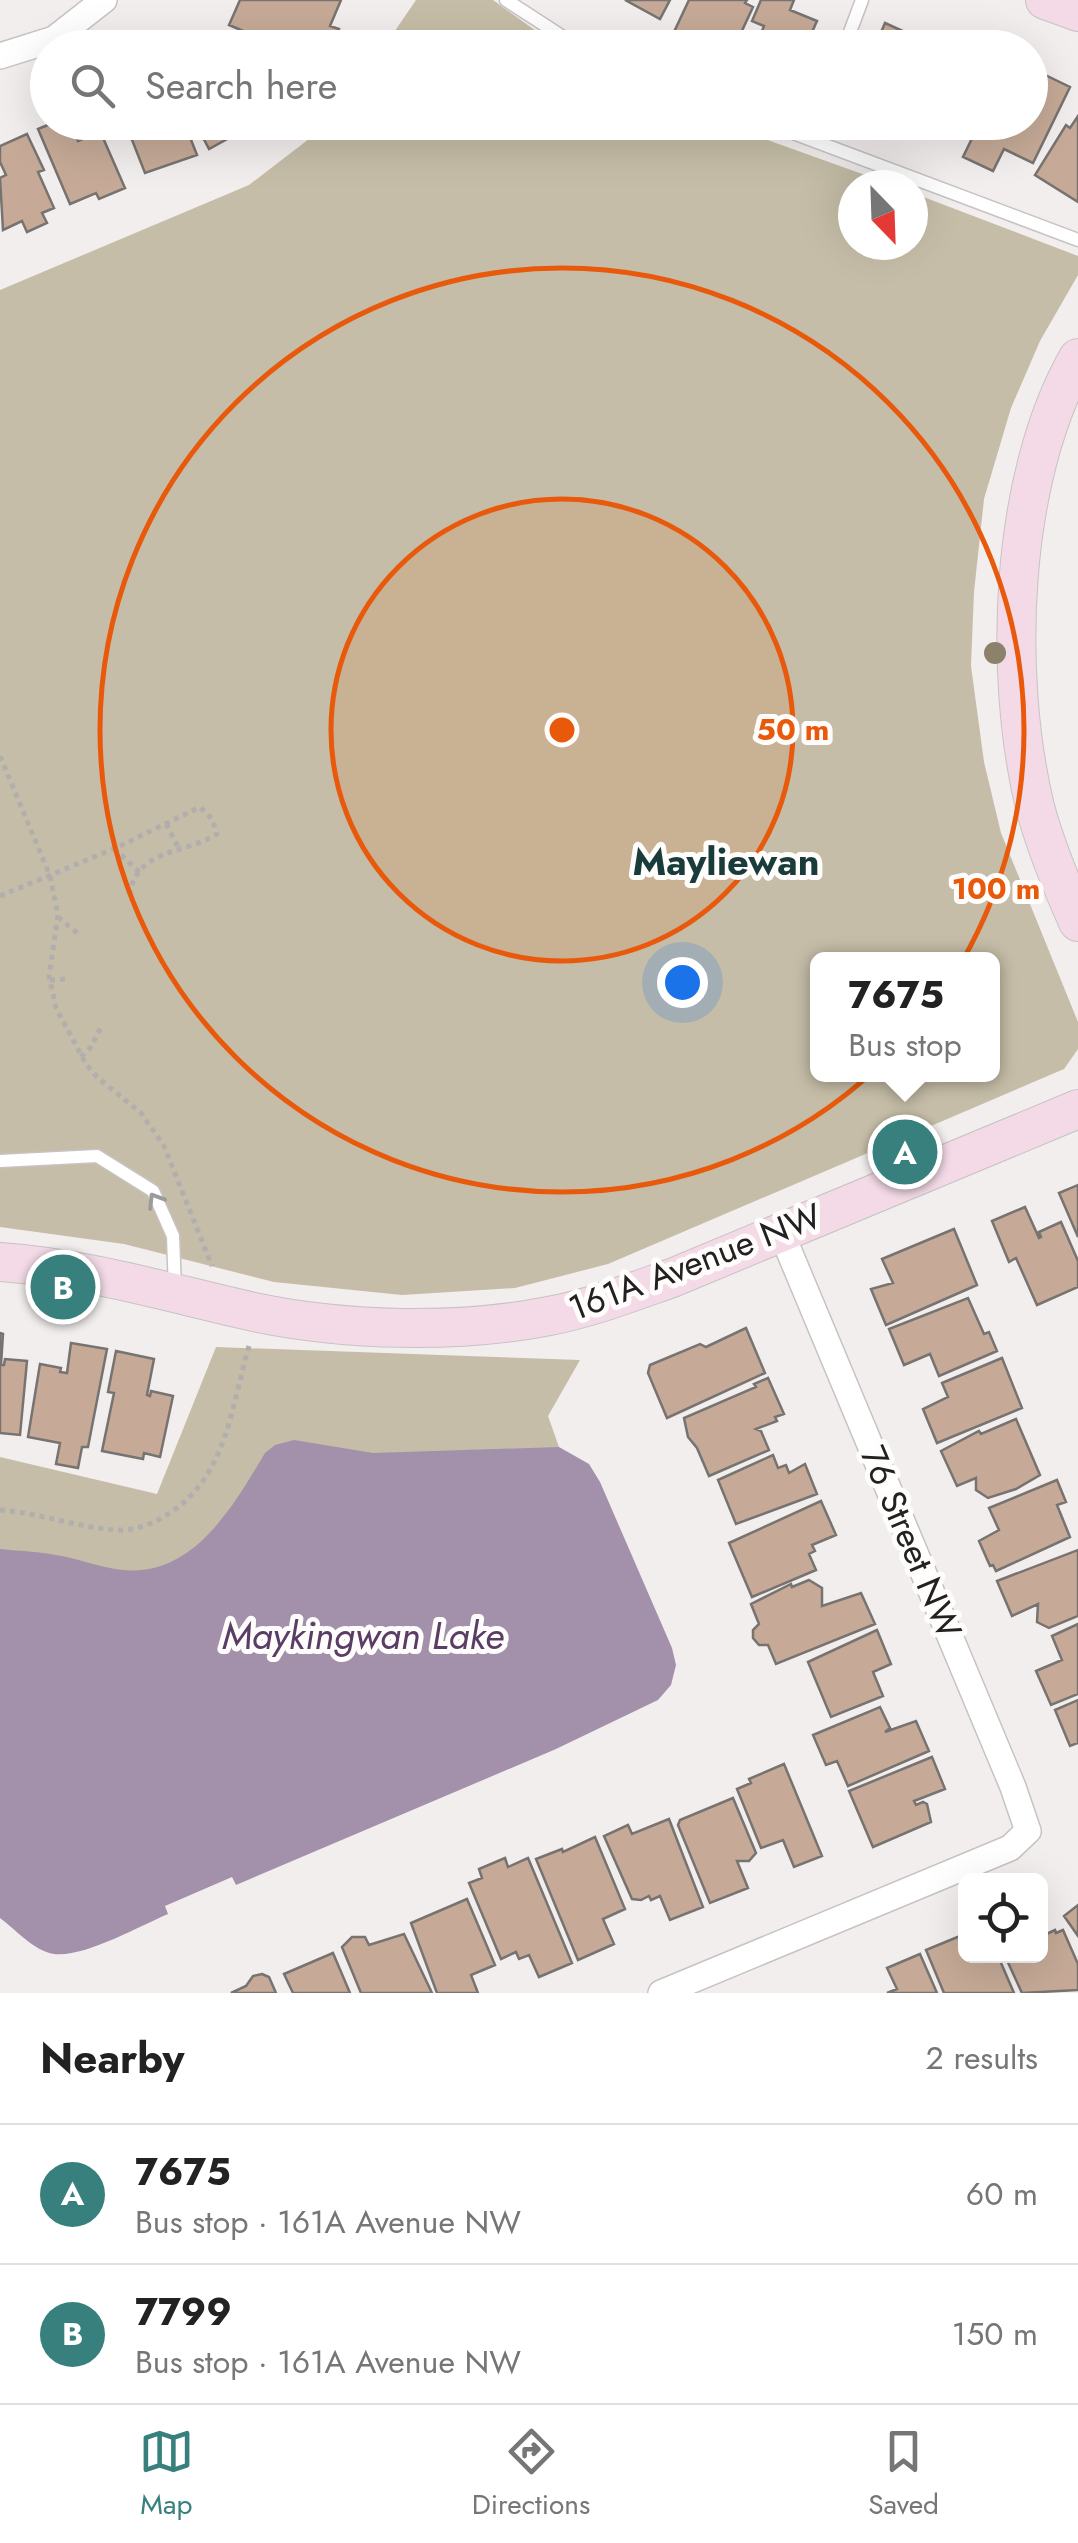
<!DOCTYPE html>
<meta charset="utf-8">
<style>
body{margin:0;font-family:Jost,sans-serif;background:#f2f2f2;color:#222}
.controls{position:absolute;right:30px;bottom:30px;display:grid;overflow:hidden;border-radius:15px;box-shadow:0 10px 40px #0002}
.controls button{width:90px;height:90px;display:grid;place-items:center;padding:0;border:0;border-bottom:2px solid #e0e0e0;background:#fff;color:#222;font:50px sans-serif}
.compass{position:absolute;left:838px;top:170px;width:90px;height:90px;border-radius:50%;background:#fff;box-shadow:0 10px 40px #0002;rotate:157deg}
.you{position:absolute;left:682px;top:982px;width:35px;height:35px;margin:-25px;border:8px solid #fff;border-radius:50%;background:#1a73e8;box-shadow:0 0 0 15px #1a73e833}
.badge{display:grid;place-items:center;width:65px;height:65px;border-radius:50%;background:#38807d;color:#fff;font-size:32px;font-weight:700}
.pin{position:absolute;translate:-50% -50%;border:5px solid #fff;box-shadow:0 2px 10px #0006}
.popup{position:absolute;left:810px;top:952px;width:190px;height:130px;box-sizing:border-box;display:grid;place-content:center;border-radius:15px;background:#fff;filter:drop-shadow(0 2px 8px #0005);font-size:32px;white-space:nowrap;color:#767676}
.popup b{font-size:38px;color:#222}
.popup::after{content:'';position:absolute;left:50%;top:100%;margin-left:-20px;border:20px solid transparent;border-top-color:#fff}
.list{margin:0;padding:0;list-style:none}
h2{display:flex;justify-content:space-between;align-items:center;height:130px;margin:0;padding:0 40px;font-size:42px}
h2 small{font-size:32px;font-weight:400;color:#767676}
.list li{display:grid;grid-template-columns:65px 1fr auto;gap:30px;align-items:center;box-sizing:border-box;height:140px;padding:0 40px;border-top:2px solid #e0e0e0}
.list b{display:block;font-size:38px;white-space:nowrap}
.list p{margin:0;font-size:32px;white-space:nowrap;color:#767676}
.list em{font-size:32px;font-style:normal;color:#767676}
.icon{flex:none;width:55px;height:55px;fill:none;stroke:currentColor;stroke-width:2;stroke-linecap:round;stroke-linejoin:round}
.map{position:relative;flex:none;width:1078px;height:1993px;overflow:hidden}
.search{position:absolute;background:#fff;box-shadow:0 10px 40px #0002;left:30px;right:30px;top:30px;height:110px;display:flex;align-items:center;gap:25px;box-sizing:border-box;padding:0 35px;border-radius:55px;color:#767676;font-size:38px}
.sheet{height:410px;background:#fff}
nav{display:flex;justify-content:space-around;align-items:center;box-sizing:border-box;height:140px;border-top:2px solid #e0e0e0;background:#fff;font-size:28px;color:#767676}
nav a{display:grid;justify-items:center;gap:5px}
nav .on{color:#38807d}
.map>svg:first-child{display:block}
</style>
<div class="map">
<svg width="1078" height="1993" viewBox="0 0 1078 1993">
<rect width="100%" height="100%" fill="#f3eeee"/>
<path fill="#c5bda7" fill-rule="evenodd" d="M416,0H493L558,47H384Z
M331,122L720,123L893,185H853V245H913V193L1078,256V275L1040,341L1011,408L984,499L974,592L971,666L984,762L1001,833L1078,1022V1049L1064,1069L608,1264L515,1288L402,1295L274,1282L124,1244L0,1227V290L249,185ZM818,960H992V1074H818Z
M216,1347L580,1360L548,1416L559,1447L323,1493L191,1586L0,1597V1457L157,1494Z"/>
<path fill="#a390aa" d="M294,1440L373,1453L559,1447L589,1464L600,1482L672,1648L676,1665L671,1685L658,1700L556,1749L236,1885L232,1877L165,1906L168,1914C140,1926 83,1958 54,1954C34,1951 15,1929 0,1918V1549C21,1551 42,1552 62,1556C82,1560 102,1568 123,1570C194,1577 234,1505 265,1453L275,1445Z"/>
<path fill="#c6aa97" stroke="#767371" stroke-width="2.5" d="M240,0H341L330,26L339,29L333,44L323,40L319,48H284L229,25Z
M625,0H670L660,19Z
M689,0H747L745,3L753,7L734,48H698L697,43L674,32Z
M761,0H794L790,10L817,21L805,48H755L764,26L752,21Z
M885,23L929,43L927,48H856L860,37L876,44Z
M1037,71L1070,87L1033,163L1004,149L993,171L963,157L980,122H1030V84Z
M1078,116V202L1035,175L1066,125L1070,128Z
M55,122H70L78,141L100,131L125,188L99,199L96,193L70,204L38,129Z
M125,122H184L197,155L145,173Z
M195,122H258L209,149Z
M932,122H967L962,135Z
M27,134L44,170L38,172L54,208L42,213L47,223L27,232L22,221L3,230L0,178L6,175L0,162V146Z
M1078,1185V1237L1059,1193Z
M1025,1207L1039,1238L1041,1237L1039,1232L1061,1222L1078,1261V1287L1037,1305L1016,1258L1009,1262L992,1221Z
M954,1229L977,1285L886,1325L871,1289L893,1283L882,1259Z
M968,1298L984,1334L989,1332L997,1351L939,1376L930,1354L904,1365L889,1329Z
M746,1328L765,1373L667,1418L648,1373L650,1365L700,1344L706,1347Z
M0,1333L3,1334L1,1365H4L5,1359L27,1361L20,1435L0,1433Z
M71,1343L107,1349L88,1447H82L78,1468L56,1464L60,1443L28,1437L40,1364L61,1368L60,1372L67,1373Z
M116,1351L154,1359L147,1395L150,1396L151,1391L173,1396L160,1457L144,1453L143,1459L102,1451L114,1393L108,1392Z
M1002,1358L1022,1408L937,1443L923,1409L948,1397L942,1383Z
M768,1378L784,1414L775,1417L777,1421L756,1429L761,1431L769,1450L709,1476L697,1448L688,1437L684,1418L756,1387L754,1384Z
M1016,1419L1040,1475L1016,1489L988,1498L976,1490V1478L957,1486L941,1451L979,1431L981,1434Z
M773,1455L778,1468L786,1465L789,1473L805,1464L817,1494L736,1524L718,1480Z
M1057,1480L1066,1502L1057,1505L1070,1537L996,1571L993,1565L990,1566L979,1541L999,1530L989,1508Z
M821,1501L836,1535L812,1545L815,1551L809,1554L816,1570L752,1597L729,1543Z
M1078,1550V1616L1049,1628L1037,1622L1038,1604L1012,1616L997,1581Z
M809,1580L822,1588V1606L861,1593L875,1624L776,1664L768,1645H759L753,1638V1630L759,1624L751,1604L791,1584L792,1587Z
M1078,1624V1694L1051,1705L1036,1671L1062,1660L1052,1636Z
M877,1630L891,1664L873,1672L883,1696L831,1717L808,1662Z
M1078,1700V1743L1070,1746L1055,1710Z
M880,1707L890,1728L885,1732L916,1721L929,1751L848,1786L837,1761L826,1765L813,1735Z
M932,1757L945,1789L914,1801L916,1805L923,1802L927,1804L931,1822L873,1847L849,1791Z
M784,1764L822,1856L794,1867L783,1840L761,1848L737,1789L751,1783L749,1779Z
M733,1798L756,1853L749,1861H737L748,1888L710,1903L678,1825L680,1820Z
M669,1819L703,1907L670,1920L660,1896L651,1900L649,1896L641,1900L632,1899L604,1836L628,1825L632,1834Z
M595,1837L625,1909L603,1919L614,1944L578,1960L536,1859L562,1849L563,1852Z
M505,1858L508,1867L528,1858L572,1963L539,1977L529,1955L519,1959L516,1952L501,1959L469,1883L482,1878L479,1869Z
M467,1899L495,1965L471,1975L478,1993H437L411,1923Z
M1078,1905V1936L1064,1916Z
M1055,1930L1056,1933L1063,1930L1078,1964V1990L1022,1993L1005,1956H1040V1932L1042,1936Z
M404,1934L432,1993H361L342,1947L352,1937H365L369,1945Z
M960,1936L966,1956H979L981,1959L998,1956L1014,1993H944L926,1950Z
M333,1953L350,1993H293L284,1974Z
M920,1954L937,1993H887L897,1989L887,1968Z
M262,1974L269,1977L276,1993H231L246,1986L253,1976Z"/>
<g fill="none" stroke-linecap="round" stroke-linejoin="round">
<g stroke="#c8c3c3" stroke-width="15">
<path id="lane" d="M506,0L580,48
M844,48L862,0
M764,122L1078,240
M809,137L814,122
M0,1161L97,1156L153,1191L173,1236L175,1290"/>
</g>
<g stroke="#c8c3c3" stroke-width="28">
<path id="street" d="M0,56L54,39L104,0
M661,1993L1010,1848L1028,1831L1013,1787L781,1232"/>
</g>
<g stroke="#c8c3c3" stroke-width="40">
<path id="secondary" d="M1045,0L1078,12
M1078,358C1009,479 1003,674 1035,807C1045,845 1062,886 1078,922
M0,1262C87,1268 169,1293 254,1312C345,1331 457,1334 549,1316C591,1308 632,1292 672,1278L1078,1109"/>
</g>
<path stroke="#b2aeae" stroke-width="5" stroke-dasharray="5 5" stroke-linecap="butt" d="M0,756L50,876L58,915L49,976L56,1008L86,1064L97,1077L141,1113L164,1146L212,1266
M166,824L178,847
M114,848L139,872
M0,896L118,847L200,807L212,819L217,834C185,855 135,847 129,898
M58,917L81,936
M50,980L66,979
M81,1057L91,1047L101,1027
M0,1510C39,1513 76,1527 115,1530C130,1531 147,1526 160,1519C226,1483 230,1412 249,1346"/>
<use href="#lane" stroke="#fff" stroke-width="12"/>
<use href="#street" stroke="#fff" stroke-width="25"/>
<use href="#secondary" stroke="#f3dae6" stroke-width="38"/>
</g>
<circle fill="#8c826c" cx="995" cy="653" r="11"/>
<defs><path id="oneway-chevron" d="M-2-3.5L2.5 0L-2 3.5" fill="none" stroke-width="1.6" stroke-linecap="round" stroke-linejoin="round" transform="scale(2.5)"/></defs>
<use stroke="#9c9b9b" href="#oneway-chevron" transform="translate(155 1200) rotate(-122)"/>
<circle cx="562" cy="730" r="231" fill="#e8590c" fill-opacity=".12"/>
<g fill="none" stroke="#e8590c" stroke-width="5">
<circle cx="562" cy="730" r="231"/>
<circle cx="562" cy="730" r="462"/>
</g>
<g text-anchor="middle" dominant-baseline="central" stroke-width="10" stroke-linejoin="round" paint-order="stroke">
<g font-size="35" fill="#222020" stroke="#fffcfc">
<text transform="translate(695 1262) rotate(-21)">161A Avenue NW</text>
<text transform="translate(911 1542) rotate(67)">76 Street NW</text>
</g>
<g font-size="38" font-weight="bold" fill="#193c3a" stroke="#fffcfc">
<text x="726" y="861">Mayliewan</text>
</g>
<g font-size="38" font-style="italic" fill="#593d64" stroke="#fffcfc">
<text x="363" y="1635">Maykingwan Lake</text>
</g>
</g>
<circle cx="562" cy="730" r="15" fill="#e8590c" stroke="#fffcfc" stroke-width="5"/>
<g font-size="30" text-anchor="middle" font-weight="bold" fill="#e8590c" stroke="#fffcfc" stroke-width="10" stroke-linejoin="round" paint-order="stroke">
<text x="793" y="740">50 m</text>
<text x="996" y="899">100 m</text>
</g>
</svg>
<div class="controls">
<button><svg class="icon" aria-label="locate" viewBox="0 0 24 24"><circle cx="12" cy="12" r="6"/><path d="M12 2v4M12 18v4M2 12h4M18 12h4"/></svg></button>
</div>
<svg class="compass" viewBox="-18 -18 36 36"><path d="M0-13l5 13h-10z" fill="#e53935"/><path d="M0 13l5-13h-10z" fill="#767676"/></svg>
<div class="you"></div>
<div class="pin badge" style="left:905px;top:1152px">A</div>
<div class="popup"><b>7675</b>Bus stop</div>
<div class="pin badge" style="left:63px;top:1287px">B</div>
<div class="search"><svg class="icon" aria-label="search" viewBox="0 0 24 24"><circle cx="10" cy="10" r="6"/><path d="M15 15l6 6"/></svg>Search here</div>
</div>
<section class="sheet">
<h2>Nearby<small>2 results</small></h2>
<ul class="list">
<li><span class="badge">A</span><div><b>7675</b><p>Bus stop · 161A Avenue NW</p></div><em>60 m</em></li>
<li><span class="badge">B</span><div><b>7799</b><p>Bus stop · 161A Avenue NW</p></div><em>150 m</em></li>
</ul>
</section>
<nav>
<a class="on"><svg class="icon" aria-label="map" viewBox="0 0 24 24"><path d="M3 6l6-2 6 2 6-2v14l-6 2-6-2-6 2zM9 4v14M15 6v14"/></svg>Map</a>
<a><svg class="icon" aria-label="directions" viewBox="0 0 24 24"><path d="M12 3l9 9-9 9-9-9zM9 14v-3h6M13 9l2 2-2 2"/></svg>Directions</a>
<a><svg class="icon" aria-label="saved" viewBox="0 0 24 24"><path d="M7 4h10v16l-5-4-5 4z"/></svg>Saved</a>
</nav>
